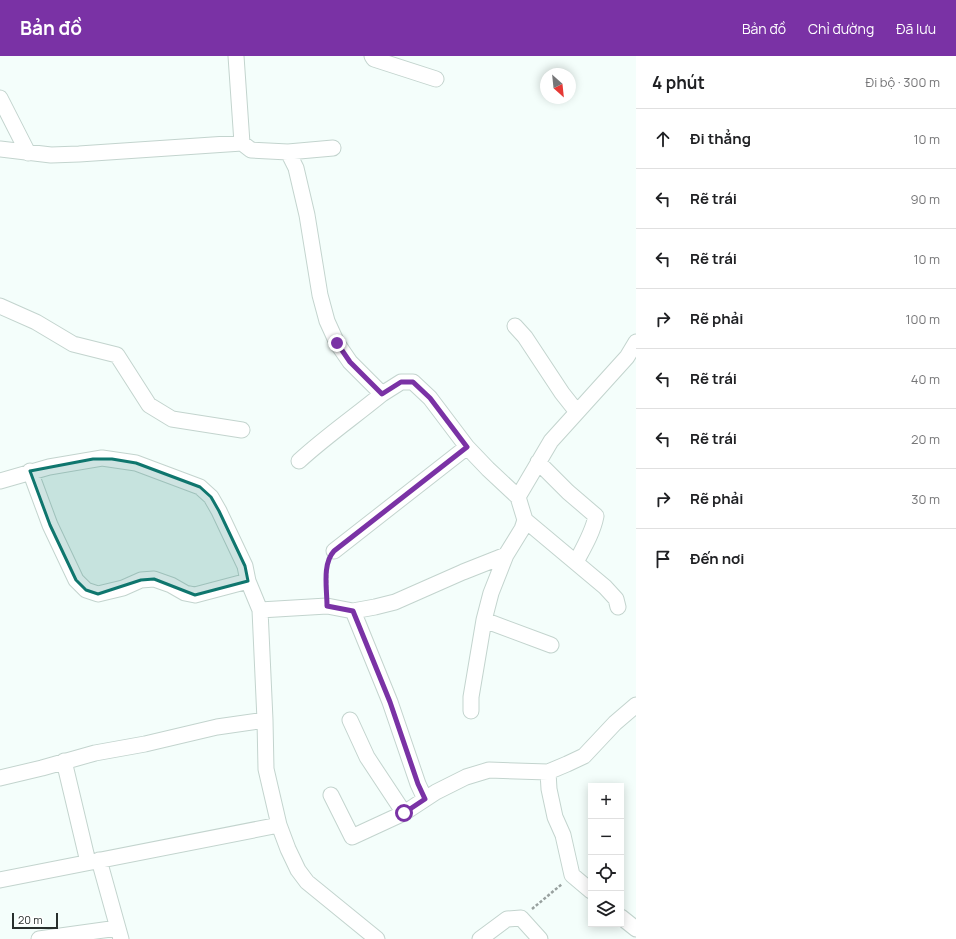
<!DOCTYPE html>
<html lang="vi">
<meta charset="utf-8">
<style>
body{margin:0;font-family:Manrope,sans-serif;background:#f2f2f2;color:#202124}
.controls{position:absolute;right:12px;bottom:12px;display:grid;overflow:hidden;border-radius:0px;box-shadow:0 2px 10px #0003}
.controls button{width:36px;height:36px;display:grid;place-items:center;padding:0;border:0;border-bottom:1px solid #e0e0e0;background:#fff;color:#202124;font:20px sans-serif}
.compass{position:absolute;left:540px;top:12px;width:36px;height:36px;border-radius:50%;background:#fff;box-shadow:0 2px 10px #0003;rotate:153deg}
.scale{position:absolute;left:12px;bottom:10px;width:46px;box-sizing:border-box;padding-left:4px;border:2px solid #282f2d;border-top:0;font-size:11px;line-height:14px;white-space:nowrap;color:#282f2d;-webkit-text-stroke:3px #fff;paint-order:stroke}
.stop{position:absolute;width:12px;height:12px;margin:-9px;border:3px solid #7a32a5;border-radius:50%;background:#fff}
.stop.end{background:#7a32a5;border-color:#fff;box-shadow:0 1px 4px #0008}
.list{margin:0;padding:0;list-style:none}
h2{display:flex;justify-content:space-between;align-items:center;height:52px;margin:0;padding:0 16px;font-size:17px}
h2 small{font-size:13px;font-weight:400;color:#757577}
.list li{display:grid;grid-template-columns:26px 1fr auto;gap:12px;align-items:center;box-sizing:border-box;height:60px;padding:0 16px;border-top:1px solid #e0e0e0}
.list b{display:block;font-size:15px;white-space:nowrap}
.list em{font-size:13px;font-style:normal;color:#757577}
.icon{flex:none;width:22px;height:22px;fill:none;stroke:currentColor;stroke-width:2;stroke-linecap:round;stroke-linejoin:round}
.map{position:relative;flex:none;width:636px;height:883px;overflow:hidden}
header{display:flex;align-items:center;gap:24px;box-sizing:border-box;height:56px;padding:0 20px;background:#7a32a5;color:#fff}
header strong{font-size:19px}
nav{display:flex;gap:22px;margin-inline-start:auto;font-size:14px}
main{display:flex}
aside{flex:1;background:#fff}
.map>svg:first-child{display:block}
</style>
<header>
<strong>Bản đồ</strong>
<nav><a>Bản đồ</a><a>Chỉ đường</a><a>Đã lưu</a></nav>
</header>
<main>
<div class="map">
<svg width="636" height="883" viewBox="0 0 636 883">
<rect width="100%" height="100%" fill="#f4fefb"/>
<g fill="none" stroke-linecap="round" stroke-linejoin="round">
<g stroke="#c3d4ce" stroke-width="17">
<path id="minor" d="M236,0L242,87L251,94L288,96L333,92
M372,0L374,3L436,23
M0,42L28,97
M0,93L51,99L79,98L242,87
M288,96L296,112L307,159L320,239L327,265L337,287L350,306L382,338L401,326H413L430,342L467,391
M0,250L36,266L73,288L117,299L149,349L172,363L242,374
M515,270L525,281L562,337L577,356
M299,405C325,381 354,361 382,338
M538,406L568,436L596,460C593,476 584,491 576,506
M30,415L50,469L76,524L86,534L98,538L123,532L141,524L154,523L171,529L185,537L195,539L248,525
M0,425L49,411L102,402L136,407L200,431L211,441L219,455L245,510L248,525L260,554
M525,464L605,531L616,543L618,551
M334,495L467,391L488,413L518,441
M353,555L390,646L418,728L425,743
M484,564L551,589
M471,655V641L484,564L491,537L506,499
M265,664L260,554L327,550L353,555L375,551L395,546L463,516L506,499L522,473L525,464L518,441L551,385L627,301L636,286
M350,664L367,701L404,757
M64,705L88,806
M548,716L549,733L555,761L563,779L572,819L591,835
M0,722L42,712L95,697L145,688L217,671L265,664L266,713L279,769L288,793L298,814L307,826L377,883
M331,739L352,781L404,757L436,736L466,721L489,714L548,716L567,708L584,700L615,667L636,649
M99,804L121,883
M0,824L279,769
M621,861L636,873
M39,883L118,872
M480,883L507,863L521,862L540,883"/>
</g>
<path stroke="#98a19f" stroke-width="2.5" stroke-dasharray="3 2" stroke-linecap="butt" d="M327,537V508
M532,853L562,828"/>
<use href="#minor" stroke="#fff" stroke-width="15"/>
</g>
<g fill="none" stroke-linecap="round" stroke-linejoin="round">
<path stroke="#7a32a5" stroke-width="5" d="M337,287L350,306L382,338L401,326H413L430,342L467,391L334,495C322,508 327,533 327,550L353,555L390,646L418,728L425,743L404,757"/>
</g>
<path fill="#0f766e" fill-opacity="0.2" stroke="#0f766e" stroke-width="3" stroke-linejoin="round" d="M93,403H112L136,407L200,431L211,441L219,455L245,510L248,525L195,539L154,523L141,524L98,538L86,534L76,524L50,469L30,415Z"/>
</svg>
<div class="controls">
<button>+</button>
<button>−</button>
<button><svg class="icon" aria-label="locate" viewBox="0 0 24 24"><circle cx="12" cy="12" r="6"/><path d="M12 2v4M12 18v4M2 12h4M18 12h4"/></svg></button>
<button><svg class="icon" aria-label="layers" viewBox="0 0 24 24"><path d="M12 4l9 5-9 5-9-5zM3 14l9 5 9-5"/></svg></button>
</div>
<svg class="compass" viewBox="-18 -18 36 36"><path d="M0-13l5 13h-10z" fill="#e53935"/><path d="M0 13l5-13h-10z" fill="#757577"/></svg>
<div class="scale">20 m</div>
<div class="stop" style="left:404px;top:757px"></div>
<div class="stop end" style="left:337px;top:287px"></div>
</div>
<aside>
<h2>4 phút<small>Đi bộ · 300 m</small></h2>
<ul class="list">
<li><svg class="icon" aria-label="ahead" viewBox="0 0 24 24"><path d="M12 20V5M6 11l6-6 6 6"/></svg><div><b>Đi thẳng</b></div><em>10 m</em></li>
<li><svg class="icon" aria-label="left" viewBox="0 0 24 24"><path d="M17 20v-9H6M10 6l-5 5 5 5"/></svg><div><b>Rẽ trái</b></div><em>90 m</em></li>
<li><svg class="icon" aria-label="left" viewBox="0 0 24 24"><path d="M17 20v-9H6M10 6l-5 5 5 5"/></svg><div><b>Rẽ trái</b></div><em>10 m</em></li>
<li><svg class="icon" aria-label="right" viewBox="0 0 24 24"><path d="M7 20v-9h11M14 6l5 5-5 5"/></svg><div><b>Rẽ phải</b></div><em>100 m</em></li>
<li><svg class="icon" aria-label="left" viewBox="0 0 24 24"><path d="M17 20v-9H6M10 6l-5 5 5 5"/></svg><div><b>Rẽ trái</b></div><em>40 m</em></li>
<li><svg class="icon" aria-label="left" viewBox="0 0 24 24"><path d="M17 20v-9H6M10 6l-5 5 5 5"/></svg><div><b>Rẽ trái</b></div><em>20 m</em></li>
<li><svg class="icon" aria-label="right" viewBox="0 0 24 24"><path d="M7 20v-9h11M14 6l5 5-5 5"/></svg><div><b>Rẽ phải</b></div><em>30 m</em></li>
<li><svg class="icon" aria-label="arrive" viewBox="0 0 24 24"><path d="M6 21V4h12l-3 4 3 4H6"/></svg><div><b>Đến nơi</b></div></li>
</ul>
</aside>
</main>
